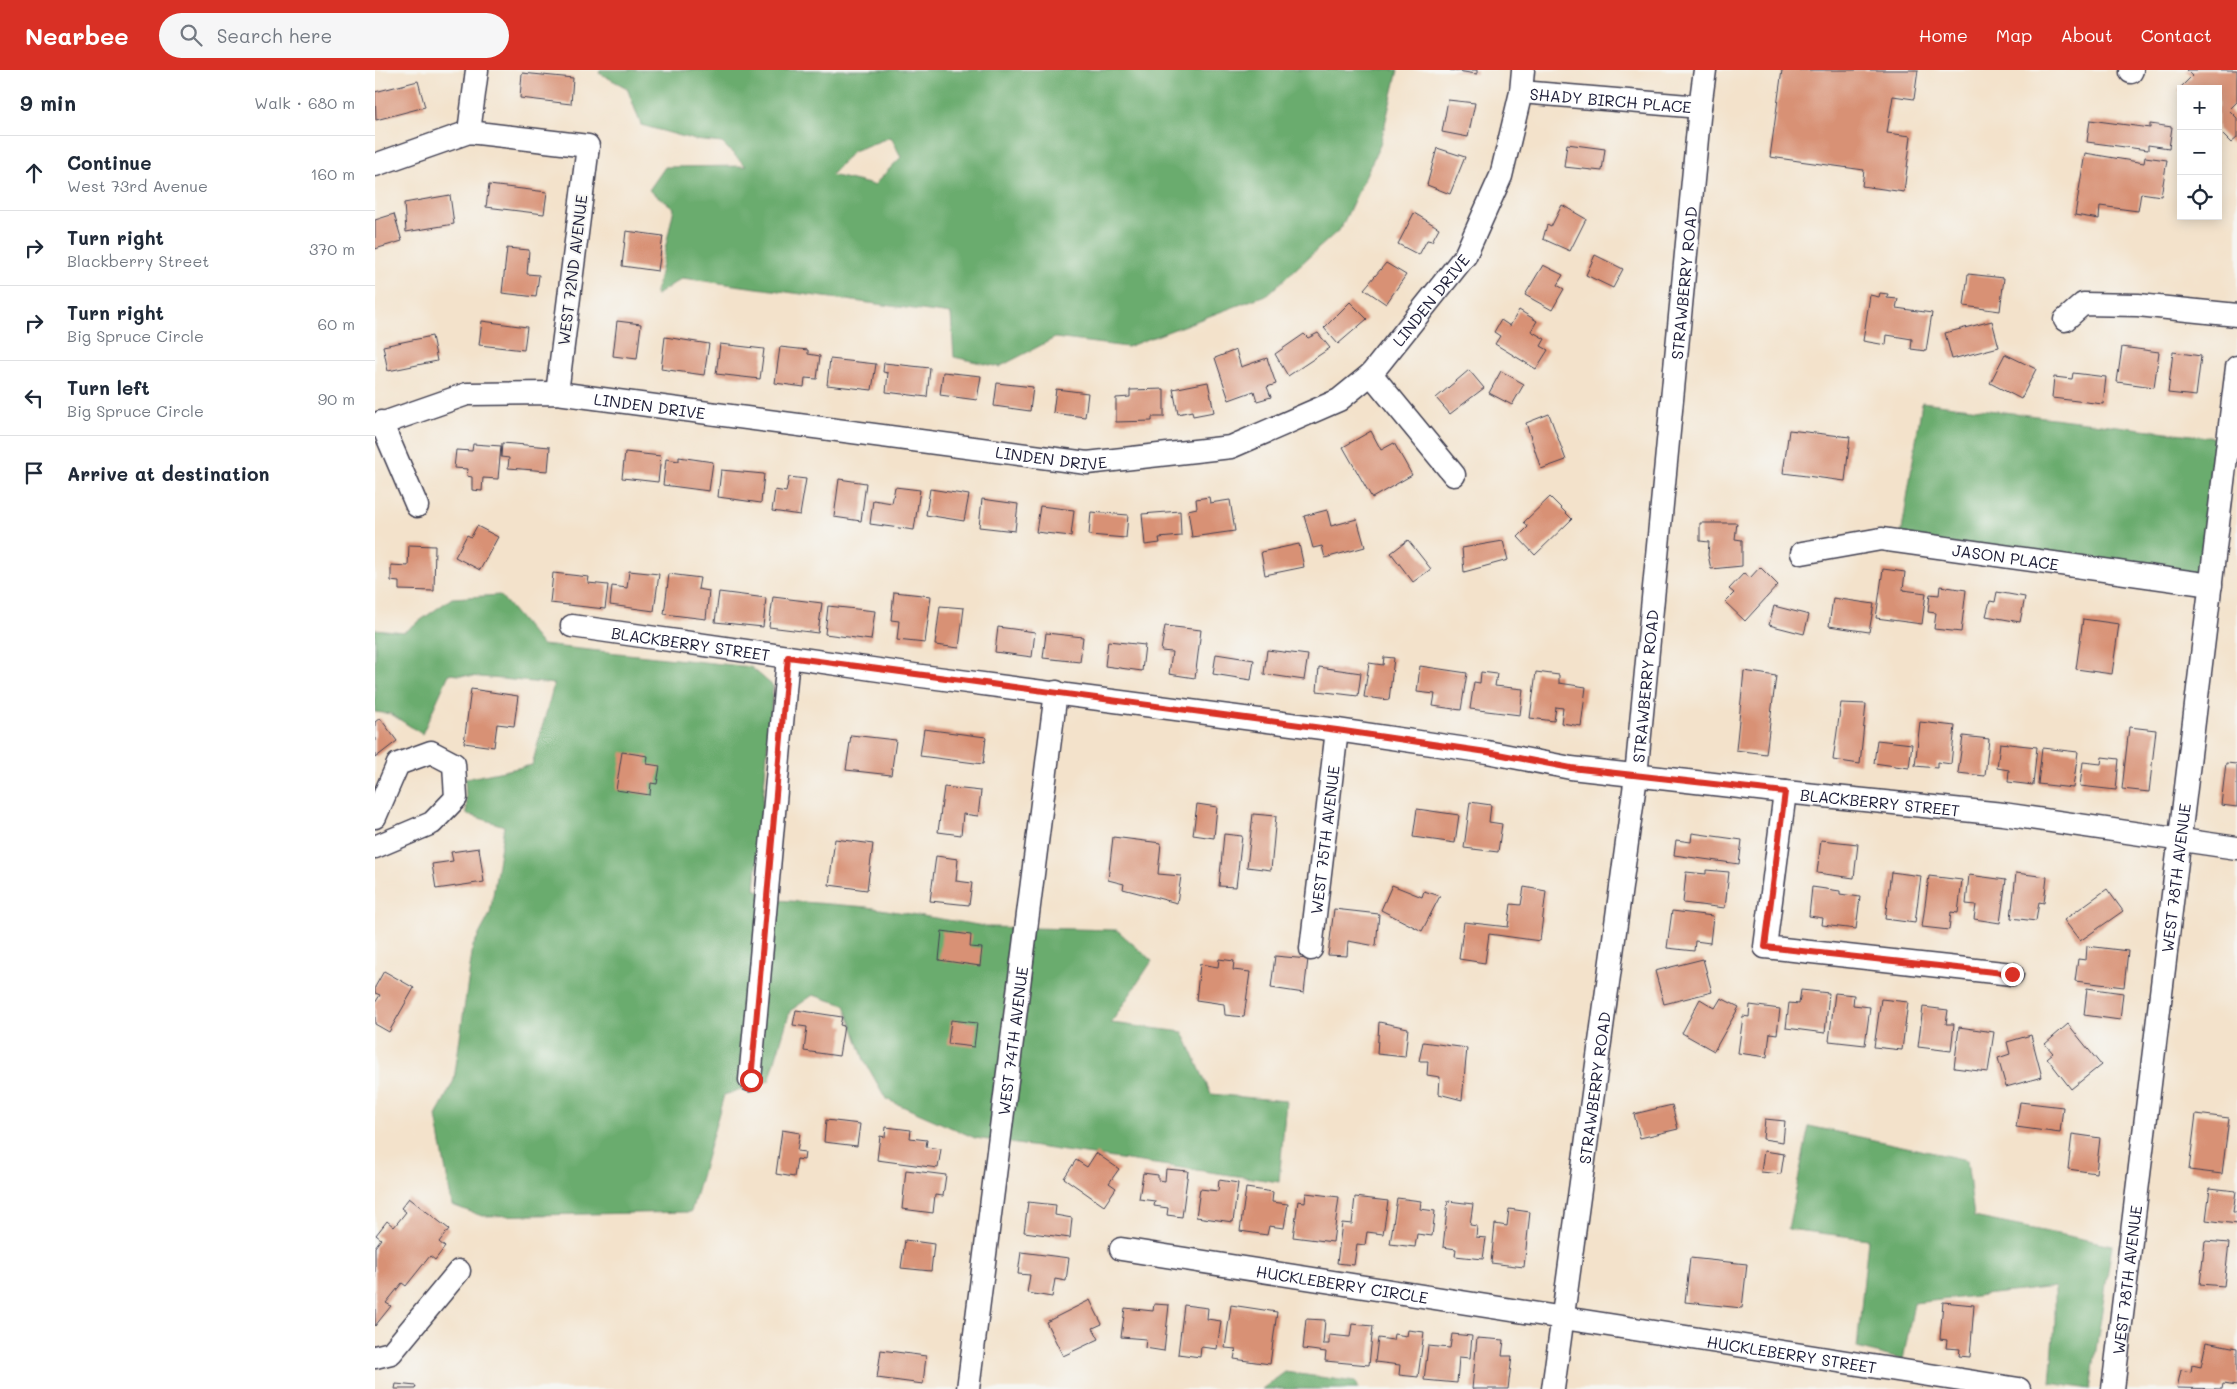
<!DOCTYPE html>
<meta charset="utf-8">
<style>
body{margin:0;font-family:Mali,sans-serif;background:#f6f6f7;color:#1f2937}
.controls{position:absolute;right:15px;top:15px;display:grid;overflow:hidden;border-radius:0px;box-shadow:0 2px 12px #0003}
.controls button{width:45px;height:45px;display:grid;place-items:center;padding:0;border:0;border-bottom:1px solid #e0e1e3;background:#fff;color:#1f2937;font:25px sans-serif}
.stop{position:absolute;width:15px;height:15px;margin:-11px;border:4px solid #d93025;border-radius:50%;background:#fff}
.stop.end{background:#d93025;border-color:#fff;box-shadow:0 1px 5px #0008}
.list{margin:0;padding:0;list-style:none}
h2{display:flex;justify-content:space-between;align-items:center;height:65px;margin:0;padding:0 20px;font-size:21px}
h2 small{font-size:16px;font-weight:400;color:#747a83}
.list li{display:grid;grid-template-columns:32px 1fr auto;gap:15px;align-items:center;box-sizing:border-box;height:75px;padding:0 20px;border-top:1px solid #e0e1e3}
.list b{display:block;font-size:19px;white-space:nowrap}
.list p{margin:0;font-size:16px;white-space:nowrap;color:#747a83}
.list em{font-size:16px;font-style:normal;color:#747a83}
.icon{flex:none;width:28px;height:28px;fill:none;stroke:currentColor;stroke-width:2;stroke-linecap:round;stroke-linejoin:round}
.map{position:relative;flex:none;width:1862px;height:1319px;overflow:hidden}
header{display:flex;align-items:center;gap:30px;box-sizing:border-box;height:70px;padding:0 25px;background:#d93025;color:#fff}
header strong{font-size:24px}
nav{display:flex;gap:28px;margin-inline-start:auto;font-size:18px}
.search{width:350px;height:45px;background:#f6f6f7;display:flex;align-items:center;gap:12px;box-sizing:border-box;padding:0 18px;border-radius:28px;color:#747a83;font-size:19px}
main{display:flex}
aside{flex:1;background:#fff}
.map>svg:first-child{display:block}
</style>
<header>
<strong>Nearbee</strong>
<div class="search"><svg class="icon" aria-label="search" viewBox="0 0 24 24"><circle cx="10" cy="10" r="6"/><path d="M15 15l6 6"/></svg>Search here</div>
<nav><a>Home</a><a>Map</a><a>About</a><a>Contact</a></nav>
</header>
<main>
<aside>
<h2>9 min<small>Walk · 680 m</small></h2>
<ul class="list">
<li><svg class="icon" aria-label="ahead" viewBox="0 0 24 24"><path d="M12 20V5M6 11l6-6 6 6"/></svg><div><b>Continue</b><p>West 73rd Avenue</p></div><em>160 m</em></li>
<li><svg class="icon" aria-label="right" viewBox="0 0 24 24"><path d="M7 20v-9h11M14 6l5 5-5 5"/></svg><div><b>Turn right</b><p>Blackberry Street</p></div><em>370 m</em></li>
<li><svg class="icon" aria-label="right" viewBox="0 0 24 24"><path d="M7 20v-9h11M14 6l5 5-5 5"/></svg><div><b>Turn right</b><p>Big Spruce Circle</p></div><em>60 m</em></li>
<li><svg class="icon" aria-label="left" viewBox="0 0 24 24"><path d="M17 20v-9H6M10 6l-5 5 5 5"/></svg><div><b>Turn left</b><p>Big Spruce Circle</p></div><em>90 m</em></li>
<li><svg class="icon" aria-label="arrive" viewBox="0 0 24 24"><path d="M6 21V4h12l-3 4 3 4H6"/></svg><div><b>Arrive at destination</b></div></li>
</ul>
</aside>
<div class="map">
<svg width="1862" height="1319" viewBox="0 0 1862 1319">
<rect width="100%" height="100%" fill="#f6f6f2"/>
<filter id="ink" filterUnits="userSpaceOnUse"><feTurbulence type="fractalNoise" baseFrequency=".02" numOctaves="2"/><feDisplacementMap in="SourceGraphic" scale="10" xChannelSelector="R" yChannelSelector="G"/><feConvolveMatrix kernelMatrix="1 2 1 2 8 2 1 2 1" color-interpolation-filters="sRGB"/></filter>
<filter id="wash" filterUnits="userSpaceOnUse"><feTurbulence type="fractalNoise" baseFrequency=".0096" numOctaves="4" result="noise"/><feDisplacementMap in="SourceGraphic" scale="20" xChannelSelector="R" yChannelSelector="G"/><feGaussianBlur stdDeviation="1.12" result="paint"/><feColorMatrix in="noise" values="0 0 0 0 0 0 0 0 0 0 0 0 0 0 0 0 0 1.4 0 .05"/><feComposite in="paint" operator="in"/></filter>
<g filter="url(#wash)">
<rect width="100%" height="100%" fill="#f3e2cb"/>
<path fill="#6aac6e" stroke="#466754" fill-rule="evenodd" d="M225,0H1023L1005,75L966,158L893,224L752,277L680,268L624,297L579,287L576,244L307,208L280,226L299,138L274,120L290,97L371,96L347,73L320,70L266,55L252,18L224,3ZM516,67L526,87L499,115L456,105L478,81Z
M1547,332L1841,368L1825,507L1526,467Z
M125,525L167,575L376,597L398,616L380,819L402,830L493,837L615,857L742,860L777,891L736,953L808,962L836,1024L911,1031L904,1112L600,1068L511,1029L489,990L470,935L438,925L415,941L394,1011L349,1025L316,1142L107,1146L77,1135L61,1046L79,1010L98,876L115,844L129,756L92,744L90,709L157,695L179,614L74,604L47,664L16,644L0,642V559L29,562L77,528Z
M1434,1056L1592,1090L1599,1147L1737,1175L1715,1319L1675,1313L1680,1253V1217L1539,1233L1528,1290L1482,1278L1493,1169L1413,1159Z
M910,1302L980,1312L983,1319H887Z"/>
<g id="blocks">
<path fill="#d89174" d="M1075,0H1102V4Z
M1407,0H1543L1539,29L1518,26L1512,63L1536,66L1529,122L1487,116L1489,100L1395,87Z
M1811,0H1862V32L1854,40L1862,48V68L1856,73L1843,60V19H1806V22L1803,20L1817,6Z
M147,3L198,8L196,34L145,28Z
M43,11L50,37L1,50L0,22Z
M1073,30L1100,33L1093,67L1067,62Z
M1715,50L1775,58V54L1797,57L1794,78L1773,75V80L1712,72Z
M1192,74L1230,79L1227,101L1189,97Z
M1062,78L1090,87L1075,124L1052,115Z
M1710,83L1769,93L1770,87L1792,90L1786,126L1766,123L1763,141L1725,136L1724,149L1700,145Z
M114,115L172,122L169,144L111,137Z
M75,125L79,154L31,162L29,133Z
M1187,135L1211,149L1195,181L1168,169L1172,155L1176,157Z
M1039,143L1064,158L1057,171L1052,170L1044,185L1023,174Z
M19,144L27,171L0,179V150Z
M251,161L288,166L283,201L247,196Z
M132,178L154,180L152,204L164,205L161,227L127,223Z
M1220,185L1248,199L1238,218L1211,205Z
M1011,193L1031,205L1011,234L989,219Z
M1168,195L1188,205L1182,215L1189,219L1177,240L1150,225Z
M1593,204L1629,208L1625,241L1589,236Z
M1505,223L1513,224L1512,228L1523,229L1521,238L1557,243L1551,281L1536,279L1537,269L1512,265L1511,275L1488,271L1495,225L1504,227Z
M975,232L992,249L963,274L949,258Z
M1144,240L1162,251L1156,261L1170,269L1166,276L1173,280L1161,299L1120,274L1125,266L1119,262L1126,250L1135,256Z
M107,251L152,257L149,280L104,275Z
M242,251L266,254L262,289L238,286Z
M1617,251L1624,277L1577,289L1570,263Z
M943,263L955,278L913,306L900,284L929,264L933,268Z
M57,266L62,291L13,301L8,276Z
M290,267L334,274L329,305L286,299Z
M345,274L389,279L385,309L341,304Z
M405,277L433,280V284L445,286L442,309L430,308L429,317L400,313Z
M1747,277L1784,282L1779,317L1742,312Z
M861,280L866,297L892,288L901,314L892,317L896,327L882,331L879,321L854,330L840,288Z
M1798,282L1826,286L1821,326L1793,323Z
M1630,284L1661,299L1646,329L1615,313Z
M455,289L501,294L497,320L452,315Z
M509,293L555,298L552,327L511,322L513,303L508,302Z
M1094,300L1109,318L1075,344L1061,328Z
M1126,301L1149,314L1137,335L1114,323Z
M568,302L606,306L602,330L565,325Z
M1698,303L1731,307L1728,334L1677,328L1679,307L1697,309Z
M833,312L839,342L818,346L817,341L803,344L798,319Z
M622,313L658,317L655,341L619,336Z
M681,319L713,323L710,347L678,343Z
M789,319V347H777V351L741,352V328L755,327V320Z
M1174,344L1191,390L1166,399L1151,353Z
M1414,360L1475,367L1470,411L1408,403Z
M996,361L1006,380L1019,373L1037,405L997,428L968,377Z
M127,373L175,377L173,401L133,398L134,388L126,387Z
M98,374L126,376L123,409L108,408L107,421L97,420V407L92,406L93,399L79,398L81,380L97,381Z
M250,382L286,386L283,412L247,408Z
M304,387L338,392L334,421L288,415L291,389L304,391Z
M346,400L389,404L386,433L343,427Z
M414,407L431,409L425,445L397,441L400,420L411,422Z
M464,409L491,413L486,451L459,447Z
M520,417L545,420L539,460L495,454L498,430L517,433Z
M555,419L594,425L589,451L551,445Z
M834,427L835,433L855,430L860,461L817,467L813,440L822,438L821,429Z
M1175,427L1197,449L1160,485L1143,467L1153,457L1149,452Z
M607,429L643,434L640,461L604,457Z
M665,436L699,440L696,466L661,462Z
M952,440L956,456L982,449L990,477L950,488L947,476L938,478L929,446Z
M805,441L806,466L784,468L785,473L770,475L767,444Z
M716,442L753,445L751,468L714,465Z
M1325,453H1362L1360,469L1367,470V496L1336,499L1333,485L1334,472L1325,471Z
M102,456L123,467L105,500L80,487L92,465L96,467Z
M1033,470L1056,499L1038,512L1016,483Z
M1128,471L1133,490L1089,502L1087,478Z
M924,474L929,497L890,505L886,482Z
M34,475L60,476L59,521L24,520V512L16,511V495L33,496Z
M1385,497L1403,515L1370,551L1350,532L1359,523L1354,519L1369,503L1375,508Z
M1508,499L1530,502L1528,520L1551,523L1547,554L1501,548Z
M254,501L284,504L279,541L235,535L237,516L252,518Z
M178,503L214,507L213,513L233,515L230,539L175,533Z
M294,504L325,508L323,519L334,521L331,549L289,544Z
M1565,516L1591,520L1586,562L1559,559L1561,543L1553,542L1555,524L1564,525Z
M344,522L391,528L388,557L340,552Z
M519,522L556,526L550,573L522,570L524,551L516,550Z
M1622,522L1650,527L1645,552L1611,546L1615,531L1620,532Z
M398,527L447,533L443,563L394,557Z
M1458,528L1499,534L1494,562L1454,556Z
M453,536L500,541L496,570L450,564Z
M565,536L589,538L584,578L560,575Z
M1399,536L1434,545L1429,564L1394,555Z
M1708,549L1744,554L1737,604L1701,599Z
M790,556L826,560L820,608L794,604L797,582L786,581Z
M623,557L660,562L657,587L620,582Z
M671,563L708,567L705,592L668,588Z
M733,571L770,575L767,601L730,596Z
M892,580L933,585L929,610L889,604Z
M841,584L879,590L876,610L838,604Z
M1009,587L1019,588L1014,630L989,627L994,593L1008,595Z
M1045,596L1092,603L1086,640L1058,636L1060,624L1042,622Z
M944,597L986,603L983,626L942,621Z
M1369,601L1401,606L1391,684L1361,680Z
M1106,602L1122,604L1120,616L1148,619L1145,645L1095,639L1099,612L1105,613Z
M1161,602L1184,605V613L1211,617L1206,656L1186,653L1188,638L1181,637L1179,651L1155,648Z
M96,619L143,626L139,656L122,654L119,677L89,673Z
M1466,633L1491,634L1485,694L1458,690Z
M5,648L22,671L0,688V652Z
M1545,652L1580,656L1576,694L1562,692V698L1540,696Z
M1754,657L1781,660L1774,722L1747,719Z
M549,659L611,667L608,694L545,686Z
M476,665L521,670L516,705L471,700Z
M1588,666L1614,669L1610,706L1583,703Z
M1502,670L1537,674L1534,698L1499,693Z
M1625,673L1662,677L1658,715L1633,712L1634,700L1622,698Z
M1667,678L1703,682L1698,718L1663,714Z
M247,682L273,686L272,694L285,696L282,714L276,713L275,725L241,720Z
M1727,687L1744,689L1741,720L1705,716L1708,692L1726,694Z
M1851,693L1862,694V737L1846,735Z
M569,717L606,721L603,746L588,744L586,765L563,762Z
M1095,732L1116,735L1114,752L1127,754L1123,782L1089,778Z
M822,734L842,737L839,768L818,765Z
M1042,739L1084,745L1080,773L1038,767Z
M878,744L901,746L896,800L872,797Z
M1317,763L1367,770L1364,794L1299,785L1301,770L1316,772Z
M849,764L867,766L861,817L844,816Z
M738,767L786,773L783,804L806,806L802,833L748,819L749,814L733,810Z
M460,769L498,774L492,820L454,815Z
M1446,770L1483,774L1479,808L1442,803Z
M104,778L109,812L61,819L57,794L78,791L76,782Z
M561,786L583,789L581,811L597,813L594,835L555,831Z
M1331,800L1354,802L1350,838L1308,833L1311,802L1331,804Z
M1516,802L1546,806L1540,853L1510,849Z
M1641,803L1672,807L1669,833L1664,832L1661,851L1636,848Z
M1594,805L1631,810L1625,853L1599,849L1601,835L1591,834Z
M1554,806L1587,810L1583,843L1576,842L1574,860L1547,857Z
M1017,815L1047,827L1049,821L1065,826L1047,861L1006,840Z
M1149,817L1171,821L1165,871L1114,864L1110,893L1084,889L1089,852L1133,857L1136,834L1146,835Z
M1437,817L1465,821V824L1485,827L1481,859L1447,855L1448,848L1434,846Z
M1732,819L1748,841L1705,871L1689,850Z
M959,839L1004,844L1001,876L973,871L972,886L953,885Z
M1297,841L1338,846L1335,873L1320,871L1319,881L1292,878Z
M567,861L596,865L595,877L607,878L605,896L564,890Z
M1712,876L1753,881L1749,917L1700,911L1703,889L1711,890Z
M900,886L933,889L929,923L896,918Z
M844,889L859,891L858,900L875,902L869,947L850,945L849,934L821,930L825,894L843,897Z
M1328,889L1337,922L1289,934L1280,901Z
M9,901L39,918L14,962L0,954V933L5,925L0,923V917Z
M1712,918L1748,923L1745,950L1709,945Z
M1426,920L1454,923L1450,963L1411,958L1414,933L1424,934Z
M1460,923L1479,925L1478,935L1495,937L1490,975L1454,971Z
M1346,928L1364,937L1339,981L1307,963L1325,929L1340,938Z
M1506,929L1533,932L1527,980L1499,977Z
M1375,935L1405,939L1402,964L1395,963L1392,987L1363,983L1368,946L1374,947Z
M1548,937L1573,940L1571,954H1579L1576,981L1543,977Z
M421,940L467,947L465,955L469,956L464,986L429,981L432,957L418,955Z
M576,950L602,953L599,977L573,974Z
M1004,952L1033,958L1030,987L1002,984Z
M1693,954L1726,995L1696,1019L1672,988L1678,983L1670,974Z
M1584,957L1619,962L1613,1002L1579,998Z
M1656,965L1667,1007L1631,1017L1623,988L1635,984L1632,972Z
M1048,972L1092,978L1087,1030L1064,1024L1065,1007L1052,1005L1053,991H1044Z
M1645,1032L1688,1037L1685,1063L1641,1057Z
M1297,1035L1303,1059L1265,1068L1259,1044Z
M1821,1044L1854,1048L1847,1104L1814,1100Z
M1390,1049L1410,1051L1408,1072L1388,1069Z
M451,1050L485,1054L482,1076L449,1072Z
M511,1057L536,1060L535,1068L552,1070L551,1077L566,1079L563,1098L502,1090L505,1066L510,1067Z
M407,1060L425,1063L422,1081L430,1082L429,1090L422,1089L419,1107L401,1104Z
M1697,1064L1725,1068L1721,1103L1693,1099Z
M1389,1081L1409,1084L1406,1104L1386,1102Z
M721,1083L744,1099L734,1113L741,1118L729,1136L689,1108L701,1090L712,1097Z
M791,1099L813,1101L807,1147L792,1145L793,1138L779,1136L780,1131L764,1129L768,1103L783,1105V1110L790,1111Z
M531,1100L571,1105L568,1126L560,1125L558,1143L527,1139Z
M844,1110L863,1113L858,1152L821,1147L825,1119L843,1121Z
M871,1118L898,1122L897,1132L913,1134L909,1158L894,1156L892,1165L865,1161Z
M1835,1118L1861,1121L1858,1142H1862V1154L1831,1150Z
M931,1123L964,1127L958,1172L918,1167L923,1131L930,1132Z
M980,1127L1013,1131L1008,1164L992,1162L990,1175L982,1174L979,1195L962,1193L967,1153L977,1154Z
M34,1128L74,1159L64,1172L70,1177L60,1190L55,1186L31,1216L27,1213L11,1233L16,1236L0,1256V1177L6,1169L1,1165L12,1151L19,1157L31,1142L26,1138Z
M1022,1128L1046,1131L1045,1139L1060,1141L1057,1166L1042,1164L1040,1177L1015,1174Z
M1073,1131L1098,1134L1095,1155L1102,1156L1101,1167L1111,1168L1108,1189L1080,1186L1081,1179L1068,1177Z
M653,1132L681,1135L680,1145L697,1148L695,1168L649,1162Z
M1134,1139L1155,1142L1149,1197L1116,1193L1120,1154L1132,1156Z
M530,1170L559,1174L556,1201L526,1198Z
M1830,1171L1854,1173L1849,1216L1825,1214Z
M646,1182L694,1188L691,1211L680,1209L677,1227L652,1223L655,1205L643,1204Z
M1315,1188L1372,1194L1367,1238L1310,1232Z
M715,1230L727,1254L718,1258L724,1269L688,1286L671,1252Z
M1568,1232L1599,1235L1595,1287L1584,1286L1585,1279L1571,1278L1572,1270L1565,1269Z
M779,1234L794,1235L789,1281L770,1278L771,1269L746,1267L750,1238L778,1241Z
M809,1235L833,1238L832,1249L846,1251L842,1279L826,1277L825,1287L803,1284Z
M856,1235L902,1242L895,1294L859,1289L861,1279L850,1278Z
M931,1249L950,1250L948,1274H954V1265L975,1267L977,1254L998,1256L994,1295L950,1291L951,1282L928,1279Z
M1033,1260L1049,1262L1043,1307L1024,1305L1025,1295L1000,1292L1003,1268L1018,1270L1019,1264L1032,1266Z
M1077,1264L1097,1266L1095,1288L1084,1287L1082,1313L1049,1310L1053,1276L1075,1278Z
M1102,1268L1129,1270L1127,1286H1137L1133,1319H1097Z
M1831,1272L1862,1278V1316L1848,1314L1847,1319L1802,1318L1806,1300L1816,1302L1817,1295L1826,1297Z
M506,1280L551,1286L548,1314L502,1308Z
M21,1314L41,1316L40,1319H20Z"/>
</g>
</g>
<g filter="url(#ink)">
<use href="#blocks" fill-opacity="0" stroke="#413f51" stroke-width="1"/>
<g fill="none" stroke-linecap="round" stroke-linejoin="round">
<g stroke="#413f51" stroke-width="25">
<g id="minor">
<path d="M1756,2L1757,0"/>
<path id="s1" d="M1146,22L1325,37"/>
<path d="M94,62L102,0"/>
<path d="M0,95L94,62L213,76L182,323"/>
<path d="M1690,250L1708,234L1763,235L1862,245"/>
<path d="M996,304L1079,405"/>
<path d="M6,352L42,436"/>
<path id="s2" d="M0,356L92,324L182,323L712,393L856,377L964,330L996,304L1090,186L1126,106L1146,22L1148,0"/>
<path id="s3" d="M1427,483L1506,469L1836,515"/>
<path id="s4" d="M197,556L539,605L962,660L1112,682L1196,698L1410,722L1628,744L1862,778"/>
<path d="M1410,722L1390,877L1637,904"/>
<path d="M0,747L23,694L56,682L79,694L81,728L57,753L0,777"/>
<path id="s5" d="M936,879L962,660"/>
<path d="M375,1010L413,587"/>
<path id="s6" d="M746,1179L1644,1319"/>
<path d="M0,1287L16,1283L84,1201"/>
<path id="s7" d="M593,1319L681,622"/>
<path id="s8" d="M1178,1319L1261,706L1325,37L1330,0"/>
<path id="s9" d="M1738,1319L1862,297"/>
</g>
</g>
<use href="#minor" stroke="#fff" stroke-width="22"/>
</g>
</g>
<g fill="none" stroke-linecap="round" stroke-linejoin="round" filter="url(#ink)">
<path stroke="#d93025" stroke-width="6" d="M376,1010L413,587L962,660L1112,682L1196,698L1410,722L1390,877L1637,904"/>
</g>
<g text-anchor="middle" dominant-baseline="central" stroke-width="4" stroke-linejoin="round" paint-order="stroke">
<g font-size="16" fill="#22223b" stroke="#f6f6f2">
<text stroke="none"><textPath href="#s1" startOffset="90">SHADY BIRCH PLACE</textPath></text>
<text transform="translate(197 200) rotate(-83)">WEST 72ND AVENUE</text>
<text stroke="none"><textPath href="#s8" startOffset="1114">STRAWBERRY ROAD</textPath></text>
<text stroke="none"><textPath href="#s2" startOffset="1121">LINDEN DRIVE</textPath></text>
<text stroke="none"><textPath href="#s2" startOffset="281">LINDEN DRIVE</textPath></text>
<text stroke="none"><textPath href="#s2" startOffset="686">LINDEN DRIVE</textPath></text>
<text stroke="none"><textPath href="#s3" startOffset="206">JASON PLACE</textPath></text>
<text stroke="none"><textPath href="#s4" startOffset="120">BLACKBERRY STREET</textPath></text>
<text stroke="none"><textPath href="#s8" startOffset="709">STRAWBERRY ROAD</textPath></text>
<text stroke="none"><textPath href="#s4" startOffset="1320">BLACKBERRY STREET</textPath></text>
<text stroke="none"><textPath href="#s5" startOffset="110">WEST 75TH AVENUE</textPath></text>
<text stroke="none"><textPath href="#s9" startOffset="515">WEST 78TH AVENUE</textPath></text>
<text stroke="none"><textPath href="#s7" startOffset="351">WEST 74TH AVENUE</textPath></text>
<text stroke="none"><textPath href="#s8" startOffset="304">STRAWBERRY ROAD</textPath></text>
<text stroke="none"><textPath href="#s9" startOffset="110">WEST 78TH AVENUE</textPath></text>
<text stroke="none"><textPath href="#s6" startOffset="224">HUCKLEBERRY CIRCLE</textPath></text>
<text stroke="none"><textPath href="#s6" startOffset="679">HUCKLEBERRY STREET</textPath></text>
</g>
</g>
</svg>
<div class="controls">
<button>+</button>
<button>−</button>
<button><svg class="icon" aria-label="locate" viewBox="0 0 24 24"><circle cx="12" cy="12" r="6"/><path d="M12 2v4M12 18v4M2 12h4M18 12h4"/></svg></button>
</div>
<div class="stop" style="left:376px;top:1010px"></div>
<div class="stop end" style="left:1637px;top:904px"></div>
</div>
</main>
